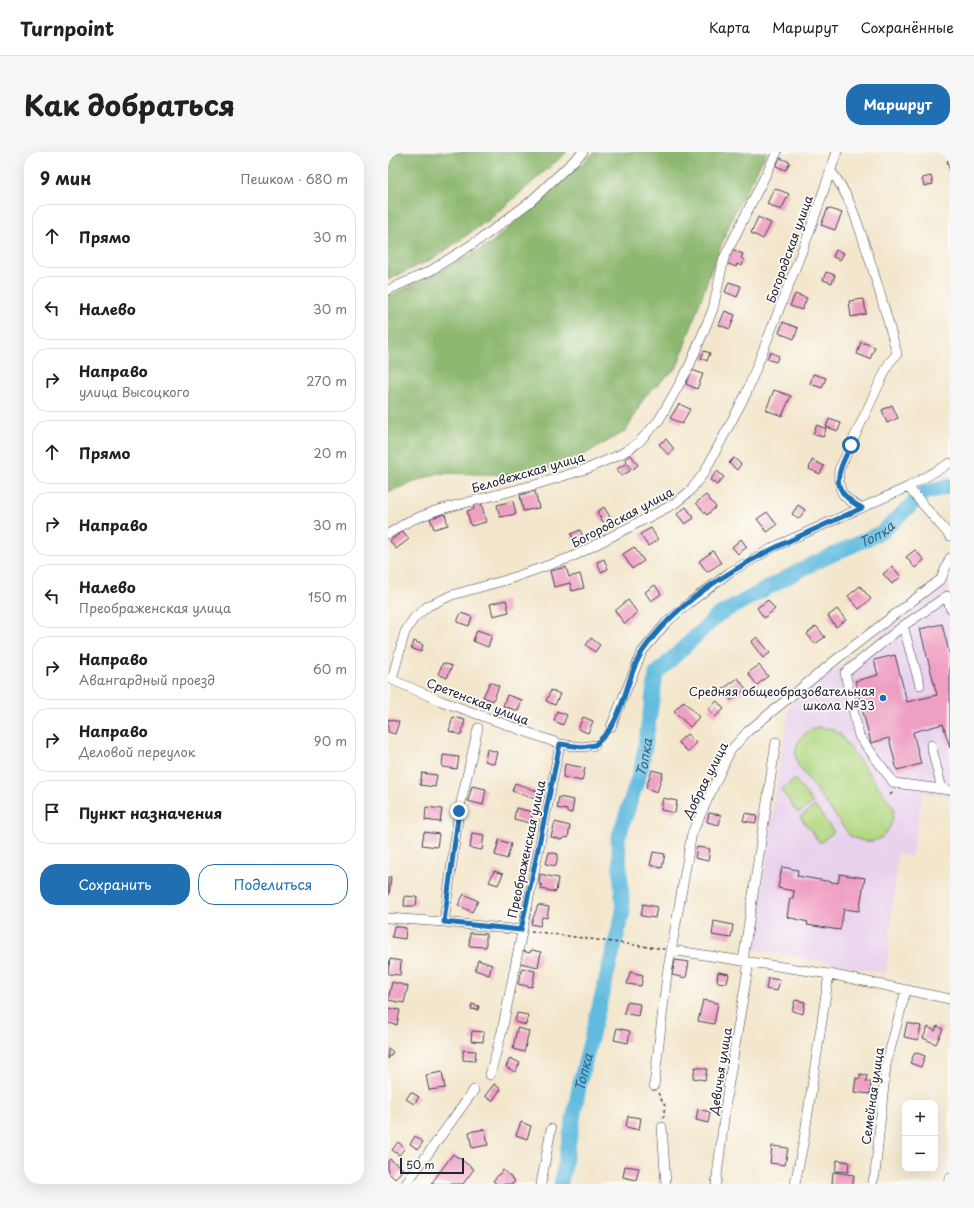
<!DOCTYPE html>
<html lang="ru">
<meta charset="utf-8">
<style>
body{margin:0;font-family:"Playpen Sans",sans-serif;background:#f6f6f6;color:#202124}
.controls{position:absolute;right:12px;bottom:12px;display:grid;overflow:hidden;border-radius:8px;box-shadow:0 4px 16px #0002}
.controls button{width:36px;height:36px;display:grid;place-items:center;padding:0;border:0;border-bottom:1px solid #e0e0e0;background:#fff;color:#202124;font:20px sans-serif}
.scale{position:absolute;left:12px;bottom:10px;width:64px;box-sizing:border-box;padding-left:4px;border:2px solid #22223b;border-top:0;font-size:11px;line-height:14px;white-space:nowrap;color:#22223b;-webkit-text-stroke:3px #fdfcf7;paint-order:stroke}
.stop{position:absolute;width:12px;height:12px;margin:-9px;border:3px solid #1f6fb2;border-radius:50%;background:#fff}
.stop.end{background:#1f6fb2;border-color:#fff;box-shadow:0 1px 4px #0008}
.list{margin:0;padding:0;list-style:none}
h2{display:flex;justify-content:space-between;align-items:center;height:52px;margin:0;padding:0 16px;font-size:17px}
h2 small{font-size:13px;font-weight:400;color:#757577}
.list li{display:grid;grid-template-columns:26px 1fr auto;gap:12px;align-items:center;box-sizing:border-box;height:64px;margin:0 8px 8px;padding:0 8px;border:1px solid #e0e0e0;border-radius:16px}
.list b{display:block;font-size:15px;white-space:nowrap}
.list p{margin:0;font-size:13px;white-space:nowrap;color:#757577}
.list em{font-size:13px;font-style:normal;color:#757577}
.actions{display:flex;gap:8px;padding:12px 16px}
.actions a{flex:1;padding:9px 0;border:1px solid #1f6fb2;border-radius:16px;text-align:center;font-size:14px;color:#1f6fb2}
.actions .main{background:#1f6fb2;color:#fff}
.icon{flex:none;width:22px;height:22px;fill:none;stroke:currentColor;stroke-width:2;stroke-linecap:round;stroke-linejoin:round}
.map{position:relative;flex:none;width:562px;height:1032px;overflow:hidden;border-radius:16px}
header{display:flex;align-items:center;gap:24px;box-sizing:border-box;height:56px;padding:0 20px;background:#fff;border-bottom:1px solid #e0e0e0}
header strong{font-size:19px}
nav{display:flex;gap:22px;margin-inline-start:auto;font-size:14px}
.intro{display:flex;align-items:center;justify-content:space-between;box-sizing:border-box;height:96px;padding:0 24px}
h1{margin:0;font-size:28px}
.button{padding:10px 18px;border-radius:16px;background:#1f6fb2;color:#fff;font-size:14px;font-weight:700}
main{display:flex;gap:24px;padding:0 24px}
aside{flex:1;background:#fff;border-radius:16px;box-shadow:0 4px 16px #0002}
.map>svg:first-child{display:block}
</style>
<header>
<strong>Turnpoint</strong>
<nav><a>Карта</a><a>Маршрут</a><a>Сохранённые</a></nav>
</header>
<div class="intro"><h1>Как добраться</h1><a class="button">Маршрут</a></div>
<main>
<aside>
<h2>9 мин<small>Пешком · 680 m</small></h2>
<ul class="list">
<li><svg class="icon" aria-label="ahead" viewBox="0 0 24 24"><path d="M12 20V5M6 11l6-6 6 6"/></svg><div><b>Прямо</b></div><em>30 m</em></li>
<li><svg class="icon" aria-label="left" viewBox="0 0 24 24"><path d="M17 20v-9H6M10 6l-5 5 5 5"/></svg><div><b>Налево</b></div><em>30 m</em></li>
<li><svg class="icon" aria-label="right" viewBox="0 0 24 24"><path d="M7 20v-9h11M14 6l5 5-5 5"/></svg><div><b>Направо</b><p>улица Высоцкого</p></div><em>270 m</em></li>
<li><svg class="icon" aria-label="ahead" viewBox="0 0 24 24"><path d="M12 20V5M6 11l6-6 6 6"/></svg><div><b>Прямо</b></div><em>20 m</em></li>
<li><svg class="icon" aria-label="right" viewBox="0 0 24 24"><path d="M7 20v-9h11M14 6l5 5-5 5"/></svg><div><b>Направо</b></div><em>30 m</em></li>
<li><svg class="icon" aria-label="left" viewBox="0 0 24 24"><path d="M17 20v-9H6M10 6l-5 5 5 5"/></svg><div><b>Налево</b><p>Преображенская улица</p></div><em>150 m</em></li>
<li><svg class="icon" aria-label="right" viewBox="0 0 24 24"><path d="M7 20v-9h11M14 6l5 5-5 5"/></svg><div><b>Направо</b><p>Авангардный проезд</p></div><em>60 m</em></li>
<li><svg class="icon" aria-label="right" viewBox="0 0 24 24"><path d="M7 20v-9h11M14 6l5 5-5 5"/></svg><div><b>Направо</b><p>Деловой переулок</p></div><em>90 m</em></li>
<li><svg class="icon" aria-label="arrive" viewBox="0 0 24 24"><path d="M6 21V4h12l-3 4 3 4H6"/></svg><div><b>Пункт назначения</b></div></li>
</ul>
<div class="actions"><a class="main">Сохранить</a><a>Поделиться</a></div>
</aside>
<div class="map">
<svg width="562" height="1032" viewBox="0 0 562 1032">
<rect width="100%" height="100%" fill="#fdfcf7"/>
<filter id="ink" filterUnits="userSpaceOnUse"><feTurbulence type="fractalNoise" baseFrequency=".025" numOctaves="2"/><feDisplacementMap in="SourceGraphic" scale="8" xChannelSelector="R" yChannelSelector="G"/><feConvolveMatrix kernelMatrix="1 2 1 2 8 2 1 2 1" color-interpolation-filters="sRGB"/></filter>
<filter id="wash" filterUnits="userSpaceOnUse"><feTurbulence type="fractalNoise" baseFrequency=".012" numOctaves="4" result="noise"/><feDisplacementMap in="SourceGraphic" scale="16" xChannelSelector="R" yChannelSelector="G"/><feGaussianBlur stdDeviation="0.9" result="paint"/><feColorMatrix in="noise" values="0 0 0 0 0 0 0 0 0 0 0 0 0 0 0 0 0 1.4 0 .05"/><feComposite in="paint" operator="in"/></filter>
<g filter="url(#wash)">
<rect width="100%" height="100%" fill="#f3e6cc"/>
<path fill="#e9d2ed" d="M562,429V644L535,640L524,704L510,702L498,821L366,797L381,683L401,554Z"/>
<path fill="#b2d882" stroke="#6a7d5e" d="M430,575L444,577L452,582L506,656C505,683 488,698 462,684L410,613C403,594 413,580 430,575Z
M407,627L425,651L410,661L393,638Z
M427,654L446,680L432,691L412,665Z"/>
<path fill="#8db870" stroke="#586d56" d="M0,0H179L102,67L46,106L0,128Z
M207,0H379L346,61L324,116L289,215L257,244L238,279L179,312L134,323L50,321L0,340V144L24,134L101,93Z"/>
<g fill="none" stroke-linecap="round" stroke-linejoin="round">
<path stroke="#61bbdf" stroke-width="15" id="s1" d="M173,1032L192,930L235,760L230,687L254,614L268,522L330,463L422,413L494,380L536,341L562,334"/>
</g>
<g id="blocks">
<path fill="#ef9fc2" d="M392,6L402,10L398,18L388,14Z
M562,8V19L559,9Z
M543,24L545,32L536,34L534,26Z
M386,36L401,42L393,58L379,52Z
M440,56L454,61L447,78L433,73Z
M370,65L383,71L375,87L363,81Z
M344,97L355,102L353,106L356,108L354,114L349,112L348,115L338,111Z
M448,98L456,101L452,108L445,105Z
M438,120L447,123L444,131L435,128Z
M341,130L353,134L349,145L337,140Z
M407,142L419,146L414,158L402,154Z
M476,147L478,162L463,165L461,149Z
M337,159L347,163L342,177L331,173Z
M395,170L410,176L406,187L391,181Z
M473,190L487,195L482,207L469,202Z
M316,199L322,201L319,209L313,206Z
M382,200L391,204L388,210L379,207Z
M304,218L315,222L309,237L298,232Z
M425,222L438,226L434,236L422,232Z
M386,238L403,244L394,264L378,258Z
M291,252L302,257L294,272L282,266Z
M504,253L510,266L499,271L494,258Z
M441,267L453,271L450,279L438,275Z
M429,273L438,277L435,285L425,282Z
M278,287L286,297L280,303L271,292Z
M243,303L250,313L244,318L237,307Z
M346,306L353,312L349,318L341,311Z
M424,308L436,314L432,322L421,317Z
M237,312L242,319L233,324L229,317Z
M329,319L336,325L329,333L322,328Z
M147,339L151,356L135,359L132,343Z
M318,343L328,355L319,363L308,351Z
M125,349L128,362L112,365L109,353Z
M93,350L98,370L83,374L79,359L86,357L85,352Z
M410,353L417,358L411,367L404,362Z
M216,355L222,365L215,370L209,360Z
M298,355L306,366L297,372L289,362Z
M379,360L389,373L379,380L369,367Z
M57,362L60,373L46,377L42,366Z
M263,376L270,388L260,394L252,382Z
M192,378L195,385L186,389L183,382Z
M15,379L21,387L8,397L2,389Z
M353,387L359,395L350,402L344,395Z
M246,395L256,409L244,417L235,402Z
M527,398L536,408L527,416L518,405Z
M325,399L333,411L319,420L311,409Z
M216,407L220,417L213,420L209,410Z
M504,414L513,425L504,432L495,422Z
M178,415L181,425L192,422L196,436L184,439L182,431L166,435L162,419Z
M267,433L273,442L263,449L257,440Z
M472,434L483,447L471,457L460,444Z
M118,448L121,460L105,464L102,452Z
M240,448L249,460L237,472L227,459Z
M380,448L387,457L376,466L369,456Z
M449,457L458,468L448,475L440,464Z
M73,461L84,465L81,474L69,470Z
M554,472L562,504V596L555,572L525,580L533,612L509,618L501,586L483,591L467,529L490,523L486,508L507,503L519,550L549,543L532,477Z
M428,474L437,485L427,492L419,482Z
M89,478L104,483L100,495L85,489Z
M369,485L382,501L375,506L363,490Z
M203,486L212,493L207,500L198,493Z
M26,489L35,493L33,500L23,496Z
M55,511L64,514L59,526L50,522Z
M371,513L380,524L369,533L360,521Z
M350,526L358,537L343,548L335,537Z
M102,530L111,534L105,549L95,545Z
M163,538L172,542L167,553L158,549Z
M119,543L134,548L130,559L115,554Z
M296,549L311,565L302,575L286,559Z
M329,549L336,557L327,565L320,557Z
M169,559L179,563L175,573L166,569Z
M65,565L77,568L73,583L61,579Z
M195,565L205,569L200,581L190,577Z
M0,567L11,570L7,582L0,580Z
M299,582L308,591L300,600L290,590Z
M99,597L109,600L106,612L97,609Z
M55,603L71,605L69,617L54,615Z
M177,612L197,616L194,629L175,625Z
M264,618L275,621L269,640L258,636Z
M34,621L49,623L47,635L32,633Z
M127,631L149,639L147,647L124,639Z
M84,634L98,637L95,653L80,649Z
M171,645L186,648L184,661L179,660V658L169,656Z
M275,646L289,649L287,661L273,658Z
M38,655L54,657L52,670L37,668Z
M128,656L145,660L142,671L126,667Z
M321,661L333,663L331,673L319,670Z
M357,661L369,663L368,671L355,669Z
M167,670L182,674L180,686L176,685L175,688L163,685Z
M36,680L51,682L49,695L34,693Z
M84,681L96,683L94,698L82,696Z
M111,688L123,692L119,707L107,703Z
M309,695L322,697L320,709L307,706Z
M161,700L170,702L168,714L158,712Z
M265,700L277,702L274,716L262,713Z
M394,715L410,718L409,724L450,731L452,722L477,726L471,759L456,757L452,778L419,773L420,770L399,765L402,746H405L406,739L390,736Z
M106,719L115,722L110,733L101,730Z
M152,722L170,726L168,740L153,737L154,733L151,732Z
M0,725H3L1,743H0Z
M76,742L90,749L84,760L70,753Z
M17,744L29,745L28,754H16Z
M255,752L269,755L267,766L253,764Z
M150,753L161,755L159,766L154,765L152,774L143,772Z
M326,769L345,773L343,786L324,783Z
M6,774L18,776L17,787L4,785Z
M82,781L98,782V795L81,794Z
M143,798L153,800L150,815L132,811L134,799L142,801Z
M2,807L13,809L12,823L0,822Z
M90,808L104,813L101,823L87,818Z
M287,808L301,810L298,826L284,823Z
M134,816L147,819L144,835L130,832Z
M242,820L255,823L253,834L239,832Z
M330,820L341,822L339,831L329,830Z
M380,826L392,828L389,839L378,837Z
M4,830L20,834L16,851L0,848Z
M315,848L330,851L326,872L310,869Z
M407,848L417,850L415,862L404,859Z
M239,850L252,852L250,864L236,861Z
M84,852L91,854L90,858L83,857Z
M0,856L12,858L9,873L0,871Z
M129,861L140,863L138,873L127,870Z
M519,871L533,874L530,888L516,885Z
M549,874L555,877L548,892L535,886L540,875L547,879Z
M129,876L141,879L136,900L125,897Z
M229,876L242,879L240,891L226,888Z
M84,879L96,880L95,890L83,889Z
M0,896L5,900L0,907Z
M75,898L88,899L87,909L75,908Z
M527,900L537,904L533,915L522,911Z
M122,906L132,911L127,920L118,915Z
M307,915L319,917L317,928L305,926Z
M54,920L57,936L41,938L38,923Z
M472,922L479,923L478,930H483L482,942L466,940L468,926L472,927Z
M106,932L113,937L104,949L97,944Z
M23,940L31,945L26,952L18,947Z
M310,957L322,960L320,971L308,968Z
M240,964L253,966L251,978L238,975Z
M133,970L143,974L139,987L128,983Z
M97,977L100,993L84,996L81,980Z
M27,984L35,990L30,997L22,992Z
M10,990L17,996L11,1003L4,998Z
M384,994L400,996L397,1013L382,1011Z
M65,1002L86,1017L75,1032H43Z
M2,1007L15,1017L7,1027L0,1021V1010Z
M449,1008L461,1010L460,1020L447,1019Z
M237,1014L251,1016L248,1028L235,1025Z
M115,1018L127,1029L125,1032H109L105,1029Z
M445,1020L466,1023L465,1032H444Z
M0,1024L6,1029L4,1032H0Z"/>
</g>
</g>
<g filter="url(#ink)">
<use href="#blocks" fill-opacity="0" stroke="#413f51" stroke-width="1"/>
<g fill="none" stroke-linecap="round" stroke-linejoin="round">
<g stroke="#413f51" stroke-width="10">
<path id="minor" d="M442,18C460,40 468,66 477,93C489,129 499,165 509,202L501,211L451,318C449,340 455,346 474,356
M0,138L42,119L94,86L142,50L195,0
M520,335L562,384
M0,382L21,369L50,358L150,332L201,316L233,302L250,291L271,268L300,217L325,157L336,106L389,0
M515,474L457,521L471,584L506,631L562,638
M0,526L53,549L172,592L194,595L207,593
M4,527L17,480L26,466L40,454L64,443L118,428L184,405L286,352L301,340L316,321L358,242L421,81L449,0
M532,533L515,474L559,444L562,456
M223,575L254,500L278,471L301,451L342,420L388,394L520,335L562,311
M543,593L554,637
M0,766L56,770L133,778
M56,770L71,659L90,576
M283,798L441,822L562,847
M355,809L388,590
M102,923L114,879L172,592
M266,934L279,822L304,681L342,599L360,579L450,506L553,427L562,406
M274,975L278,1032
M18,1032L86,938
M153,1032L163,977
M328,1032L339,942L361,810
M407,1032L416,987L441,822
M484,1032L487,1022L498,913L518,838
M559,1032L562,1026"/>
</g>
<path stroke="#413f51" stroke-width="1.5" stroke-dasharray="3 3" stroke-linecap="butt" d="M212,587L217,581
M502,643L506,639
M143,779L276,797
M270,941L277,954L275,968"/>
<use href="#minor" stroke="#fff" stroke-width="9"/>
</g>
</g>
<g fill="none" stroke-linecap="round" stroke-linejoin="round" filter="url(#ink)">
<path stroke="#1f6fb2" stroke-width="5" d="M71,659L56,770L133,778L172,592L194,595L207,593C212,588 219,582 223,575C238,552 240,520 256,497C305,427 398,390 474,356C440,338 449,322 463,293"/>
</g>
<circle fill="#1f6fb2" stroke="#fdfcf7" stroke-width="1.5" cx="495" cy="546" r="4"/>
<g text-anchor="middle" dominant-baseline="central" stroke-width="3.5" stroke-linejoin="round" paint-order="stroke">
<g font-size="12" fill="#22223b" stroke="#fdfcf7">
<text transform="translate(401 97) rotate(-70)">Богородская улица</text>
<text transform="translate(140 320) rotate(-16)">Беловежская улица</text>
<text transform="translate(234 365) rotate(-28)">Богородская улица</text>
<text transform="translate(90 549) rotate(21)">Сретенская улица</text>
<text transform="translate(317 628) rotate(-63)">Добрая улица</text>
<text transform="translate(138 697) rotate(-78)">Преображенская улица</text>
<text transform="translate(332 919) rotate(-81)">Девичья улица</text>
<text transform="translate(484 944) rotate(-82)">Семейная улица</text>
</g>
<g font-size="12" fill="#22223b" stroke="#fdfcf7" text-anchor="end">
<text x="487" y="539">Средняя общеобразовательная<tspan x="487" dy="14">школа №33</tspan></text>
</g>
<g font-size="13" font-style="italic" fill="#3b5f7d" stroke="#fdfcf7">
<text stroke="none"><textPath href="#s1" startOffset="786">Топка</textPath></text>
<text stroke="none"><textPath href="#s1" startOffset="438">Топка</textPath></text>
<text stroke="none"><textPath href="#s1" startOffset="114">Топка</textPath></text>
</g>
</g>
</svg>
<div class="controls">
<button>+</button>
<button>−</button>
</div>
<div class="scale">50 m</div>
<div class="stop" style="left:463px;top:293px"></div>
<div class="stop end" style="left:71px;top:659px"></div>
</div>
</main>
